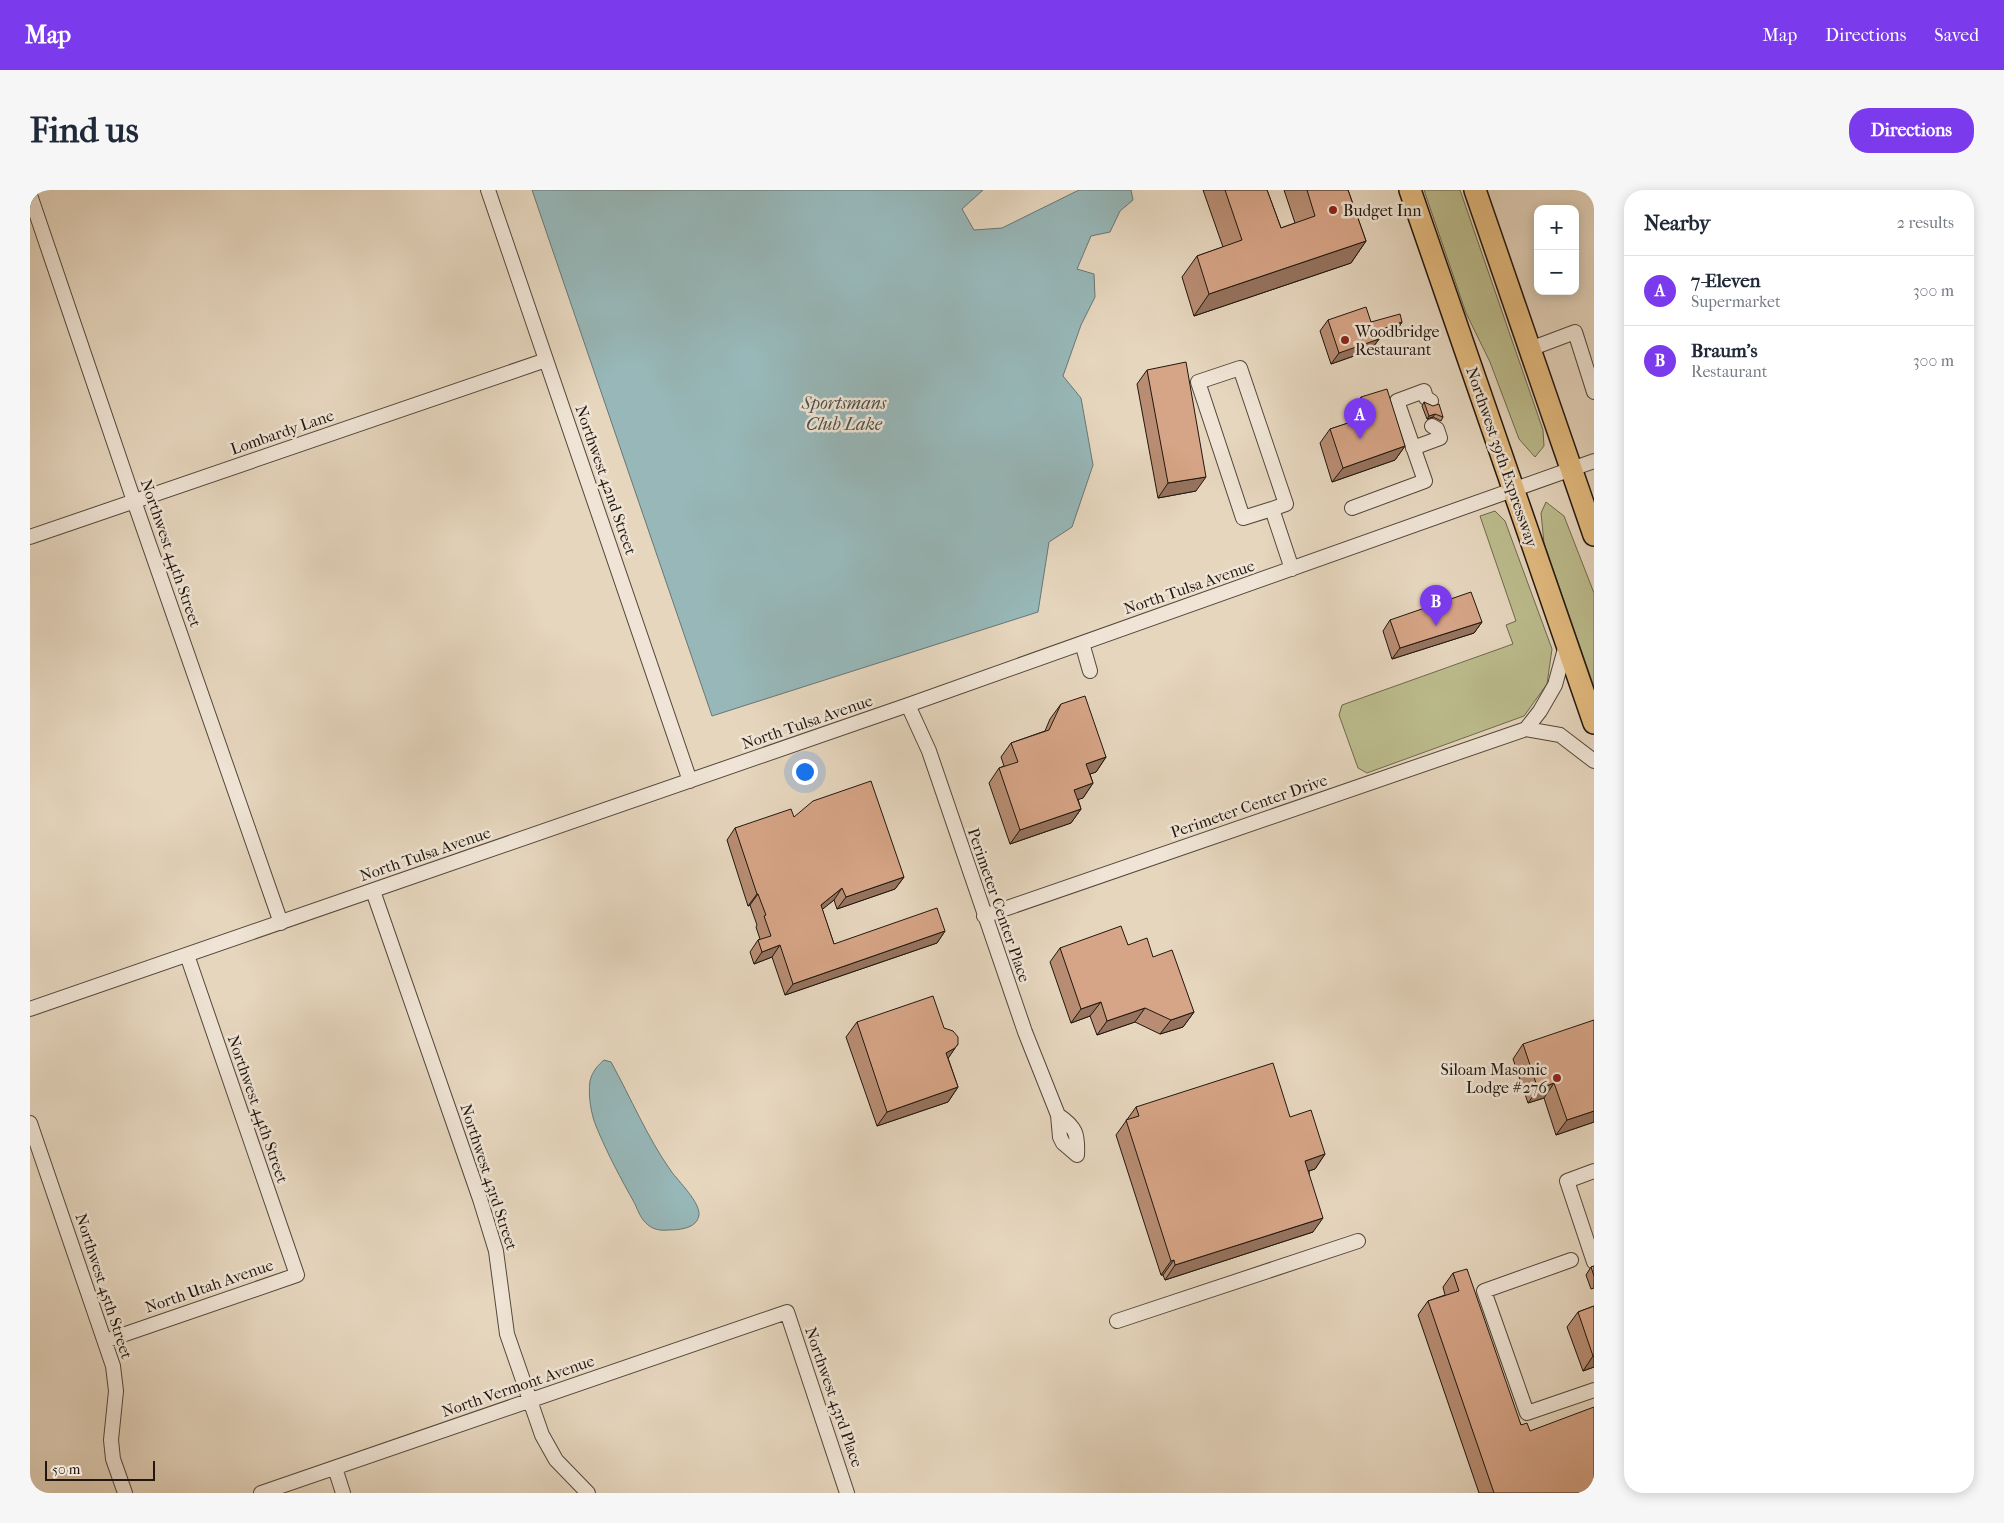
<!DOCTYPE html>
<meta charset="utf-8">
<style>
body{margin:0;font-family:"IM FELL French Canon",serif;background:#f6f6f7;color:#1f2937}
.controls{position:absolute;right:15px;top:15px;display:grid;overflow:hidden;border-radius:10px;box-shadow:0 2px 12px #0003}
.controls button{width:45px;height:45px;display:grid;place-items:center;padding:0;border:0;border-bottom:1px solid #e0e1e3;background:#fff;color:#1f2937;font:25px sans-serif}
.scale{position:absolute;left:15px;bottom:12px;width:110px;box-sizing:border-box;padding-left:5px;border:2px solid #21170e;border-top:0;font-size:14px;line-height:18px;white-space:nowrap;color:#21170e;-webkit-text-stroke:4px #efe4d5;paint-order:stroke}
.you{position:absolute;left:774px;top:581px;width:18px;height:18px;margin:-12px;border:4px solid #fff;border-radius:50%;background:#1a73e8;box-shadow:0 0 0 8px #1a73e833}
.badge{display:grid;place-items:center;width:32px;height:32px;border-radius:50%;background:#7c3aed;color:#fff;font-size:16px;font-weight:700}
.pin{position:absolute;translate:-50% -41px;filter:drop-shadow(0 1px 2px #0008)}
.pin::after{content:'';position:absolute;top:26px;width:18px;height:15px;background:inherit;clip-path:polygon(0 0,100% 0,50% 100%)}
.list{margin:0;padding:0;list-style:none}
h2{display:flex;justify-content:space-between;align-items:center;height:65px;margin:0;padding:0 20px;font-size:21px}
h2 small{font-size:16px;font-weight:400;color:#747a83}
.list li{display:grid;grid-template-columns:32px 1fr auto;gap:15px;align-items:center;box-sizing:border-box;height:70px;padding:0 20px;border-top:1px solid #e0e1e3}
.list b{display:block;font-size:19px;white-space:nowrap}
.list p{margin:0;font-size:16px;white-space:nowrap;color:#747a83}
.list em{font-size:16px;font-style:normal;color:#747a83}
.map{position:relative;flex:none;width:1564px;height:1303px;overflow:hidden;border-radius:20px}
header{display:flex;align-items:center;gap:30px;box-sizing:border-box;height:70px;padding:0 25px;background:#7c3aed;color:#fff}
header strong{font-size:24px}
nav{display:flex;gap:28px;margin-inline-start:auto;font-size:18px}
.intro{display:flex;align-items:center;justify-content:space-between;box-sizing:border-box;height:120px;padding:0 30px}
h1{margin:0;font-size:35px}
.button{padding:12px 22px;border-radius:20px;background:#7c3aed;color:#fff;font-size:18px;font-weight:700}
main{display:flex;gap:30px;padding:0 30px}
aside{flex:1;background:#fff;border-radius:20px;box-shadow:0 2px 12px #0003}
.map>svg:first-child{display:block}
</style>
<header>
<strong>Map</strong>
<nav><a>Map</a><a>Directions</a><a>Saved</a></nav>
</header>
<div class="intro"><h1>Find us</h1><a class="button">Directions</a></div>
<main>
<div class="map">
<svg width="1564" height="1303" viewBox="0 0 1564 1303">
<rect width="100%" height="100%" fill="#e6d6be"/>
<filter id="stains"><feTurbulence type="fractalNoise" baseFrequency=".004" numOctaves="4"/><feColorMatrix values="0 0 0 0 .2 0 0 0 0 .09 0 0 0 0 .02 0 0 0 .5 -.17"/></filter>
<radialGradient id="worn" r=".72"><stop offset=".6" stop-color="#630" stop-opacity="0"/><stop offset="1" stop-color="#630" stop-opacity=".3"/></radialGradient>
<path fill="#bcbc8d" stroke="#6e6a4e" d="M1394,0H1430L1513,240L1514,256L1505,267L1489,249L1460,172L1436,123Z
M1516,312L1534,326L1564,403V497L1514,353L1511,323Z
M1465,321L1475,331L1522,459L1517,494L1494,526L1337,583L1328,578L1309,525L1312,515L1483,454L1476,435L1486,431L1450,326Z"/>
<path fill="#97b7b8" stroke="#687774" d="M502,0H953L932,19L944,40L972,38L1049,0H1101L1103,10L1090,21L1080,42L1061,46L1047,79L1064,84L1065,107L1051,135L1033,186L1051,208L1063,275L1042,337L1019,352L1008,422L682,526Z
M574,870L581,872C601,908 617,947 641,981C649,992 670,1012 669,1025C667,1039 648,1040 638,1040C630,1041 622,1039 617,1034C611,1029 608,1021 605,1014C591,989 577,963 566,936C561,924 558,905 560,891C562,882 568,875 574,870Z"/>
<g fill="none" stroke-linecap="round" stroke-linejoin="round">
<g stroke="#52473a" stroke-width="16">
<path id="minor" d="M458,0L660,591
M0,5L104,311L251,733
M1500,159L1545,142L1564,202
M1383,258L1410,248L1407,239L1402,236
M1322,318L1395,291L1367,211L1394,201L1396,208L1401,211
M1242,319L1256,314L1210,178L1168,192L1213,328L1242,319L1262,379
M0,347L516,170
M1052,453L1060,481
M878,515L899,561L995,842L1028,925L1030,947L1033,953L1047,965C1048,944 1046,937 1028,925
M1496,539L1510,521L1525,495L1536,455
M343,701L450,1009L466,1061L477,1144L512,1245L526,1270L558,1303
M954,726L1496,539L1530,545L1564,571
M0,819L878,515L1564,271
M0,933L83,1176L86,1201L81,1250L83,1269L95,1303
M1564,981L1537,991L1564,1072
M1541,1070L1454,1101L1497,1223L1564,1200
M1087,1131L1328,1051
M75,1151L267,1085L157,765
M305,1278L313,1303
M231,1303L757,1122L817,1303"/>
</g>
<g stroke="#21170e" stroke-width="24">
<path id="highway" d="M1380,0L1564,533
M1445,0L1564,345"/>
</g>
<use href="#minor" stroke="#efe4d5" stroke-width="14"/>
<use href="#highway" stroke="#e3bb7f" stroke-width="21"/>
</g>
<path fill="#b88d73" stroke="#21170e" d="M1173,0H1237L1251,38L1265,33L1254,0H1318L1336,51L1321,73L1164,126L1152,87L1167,66L1193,57Z
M1298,130L1341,132H1372L1365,143L1349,149L1341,160L1301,174L1290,141Z
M1117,180L1166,301L1128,308L1107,194Z
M1331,207L1375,256L1365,270L1302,292L1290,253L1300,239L1325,231L1321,222Z
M1394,212L1413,227L1411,231L1403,227L1397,229L1392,216Z
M1360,430L1452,432L1444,443L1362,469L1353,441Z
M1031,514L1076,567L1066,582L1060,584L1063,593L1053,608L1048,609L1051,619L1041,633L980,654L959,593L969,578L974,576L971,567L981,553L1015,541L1020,529Z
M764,627L874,687L865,699L807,719L804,710L792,719L804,754L915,741L907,753L755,805L742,767L724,774L720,762L728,750L730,749L726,737L727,735L720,715L718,716L697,650L705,638Z
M1098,755L1123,767L1164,822L1153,837L1130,844L1105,832L1067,845L1060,826L1041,833L1020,772L1030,758Z
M827,832L914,838L928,854L918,868L928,897L918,912L847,936L816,847Z
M1493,854L1564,932L1526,945L1514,908L1498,913L1483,869Z
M1106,917L1260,927L1295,964L1285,979L1279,981L1283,1042L1135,1090L1133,1085H1131L1086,945Z
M1564,1076V1098L1561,1099L1556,1085L1561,1077Z
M1423,1083L1491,1235L1500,1241L1564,1303H1449L1388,1125L1398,1111L1415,1105L1413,1097Z
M1564,1116V1177L1553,1181L1537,1137L1548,1122Z"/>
<path fill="#96735e" stroke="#21170e" d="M1336,51L1321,73L1164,126L1179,104Z
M1372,132L1365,143L1345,150L1349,149L1341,160L1301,174L1309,163L1345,142Z
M1405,224L1403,227L1397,229L1399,226Z
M1375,256L1365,270L1302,292L1313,278Z
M1176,287L1166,301L1128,308L1138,293Z
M1452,432L1444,443L1362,469L1370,458Z
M1076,567L1066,582L1046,589L1056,574Z
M1063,593L1053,608L1034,614L1044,600Z
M1051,619L1041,633L980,654L990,640Z
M874,687L865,699L807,719L816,707Z
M812,698L804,710L783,727L791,715Z
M727,704H728L720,715L718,716Z
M915,741L907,753L755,805L763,794Z
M750,755L742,767L724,774L732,762Z
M1071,812L1060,826L1041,833L1051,819Z
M1115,818L1105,832L1067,845L1077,831Z
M1164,822L1153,837L1130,844L1141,830Z
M925,858L915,873L916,863Z
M1524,893L1514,908L1498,913L1508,899Z
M928,897L918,912L847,936L857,922Z
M1564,921V932L1526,945L1537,930Z
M1295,964L1285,979L1265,985L1275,971Z
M1293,1028L1283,1042L1135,1090L1145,1075Z
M1144,1070L1133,1085H1131L1141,1071Z
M1563,1166H1564V1177L1553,1181Z"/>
<path fill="#d6a486" stroke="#21170e" d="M1195,0H1237L1251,38L1285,26L1277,0H1318L1336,51L1179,104L1167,66L1212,50Z
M1336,117L1341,132L1370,124L1372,132L1345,142L1349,149L1309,163L1298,130Z
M1156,172L1176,287L1138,293L1117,180Z
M1357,199L1375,256L1313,278L1300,239L1339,226L1331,207Z
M1394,212L1403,216L1409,214L1413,227L1405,224L1399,226Z
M1441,402L1452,432L1370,458L1360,430Z
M1055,506L1076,567L1056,574L1063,593L1044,600L1051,619L990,640L969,578L988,572L981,553L1019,540L1031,514Z
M841,591L874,687L816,707L812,698L791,715L804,754L907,718L915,741L763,794L750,755L732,762L728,750L741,746L734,726L736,725L728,704H727L705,638L761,619L764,627L783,611Z
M1091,736L1098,755L1117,748L1123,767L1142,760L1164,822L1141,830L1115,818L1077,831L1071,812L1051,819L1030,758Z
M903,806L914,838L923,841L928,847V854L925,858L916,863L928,897L857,922L827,832Z
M1564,830V921L1537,930L1524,893L1508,899L1493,854Z
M1243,873L1260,927L1281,920L1295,964L1275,971L1293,1028L1145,1075L1144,1070L1141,1071L1096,930L1109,926L1106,917Z
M1564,1076V1086L1561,1077Z
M1437,1079L1491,1235L1497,1233L1500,1241L1564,1217V1303H1464L1398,1111L1429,1101L1423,1083Z
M1564,1116V1166H1563L1548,1122Z"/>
<g fill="#8f2418" stroke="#efe4d5" stroke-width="2">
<circle cx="1303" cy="20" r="5"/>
<circle cx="1315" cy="150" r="5"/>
<circle cx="1527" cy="888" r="5"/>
</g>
<g text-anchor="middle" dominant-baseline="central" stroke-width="5" stroke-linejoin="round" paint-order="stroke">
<g font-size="16" fill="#21170e" stroke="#efe4d5" text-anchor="start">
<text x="1313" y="20">Budget Inn</text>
<text x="1325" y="141">Woodbridge<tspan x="1325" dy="18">Restaurant</tspan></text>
<text x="1517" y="879" text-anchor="end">Siloam Masonic<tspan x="1517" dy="18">Lodge #276</tspan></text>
</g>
<g font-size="16" fill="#21170e" stroke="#efe4d5">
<text transform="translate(252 242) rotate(-19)">Lombardy Lane</text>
<text transform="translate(1472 267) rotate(71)">Northwest 39th Expressway</text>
<text transform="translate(576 290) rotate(71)">Northwest 42nd Street</text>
<text transform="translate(141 363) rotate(71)">Northwest 44th Street</text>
<text transform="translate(1159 397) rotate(-19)">North Tulsa Avenue</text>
<text transform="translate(777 532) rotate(-19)">North Tulsa Avenue</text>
<text transform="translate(1219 616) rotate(-19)">Perimeter Center Drive</text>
<text transform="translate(395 664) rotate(-19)">North Tulsa Avenue</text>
<text transform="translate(969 715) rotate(71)">Perimeter Center Place</text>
<text transform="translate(228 919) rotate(71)">Northwest 44th Street</text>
<text transform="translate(459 987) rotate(72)">Northwest 43rd Street</text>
<text transform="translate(74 1096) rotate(72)">Northwest 45th Street</text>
<text transform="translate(179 1096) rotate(-19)">North Utah Avenue</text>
<text transform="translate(488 1196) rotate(-19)">North Vermont Avenue</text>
<text transform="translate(804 1207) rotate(71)">Northwest 43rd Place</text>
</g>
<g font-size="18" font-style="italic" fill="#4a4f4a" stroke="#efe4d5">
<text x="814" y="213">Sportsmans<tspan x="814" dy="21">Club Lake</tspan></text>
</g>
</g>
<rect width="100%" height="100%" filter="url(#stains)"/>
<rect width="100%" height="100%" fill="url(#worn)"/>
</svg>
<div class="controls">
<button>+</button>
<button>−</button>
</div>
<div class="scale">50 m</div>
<div class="you"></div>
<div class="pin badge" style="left:1330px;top:249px">A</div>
<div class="pin badge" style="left:1406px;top:436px">B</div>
</div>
<aside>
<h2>Nearby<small>2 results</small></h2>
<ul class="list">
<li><span class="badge">A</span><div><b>7-Eleven</b><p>Supermarket</p></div><em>300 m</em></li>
<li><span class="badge">B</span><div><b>Braum's</b><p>Restaurant</p></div><em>300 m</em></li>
</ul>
</aside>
</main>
